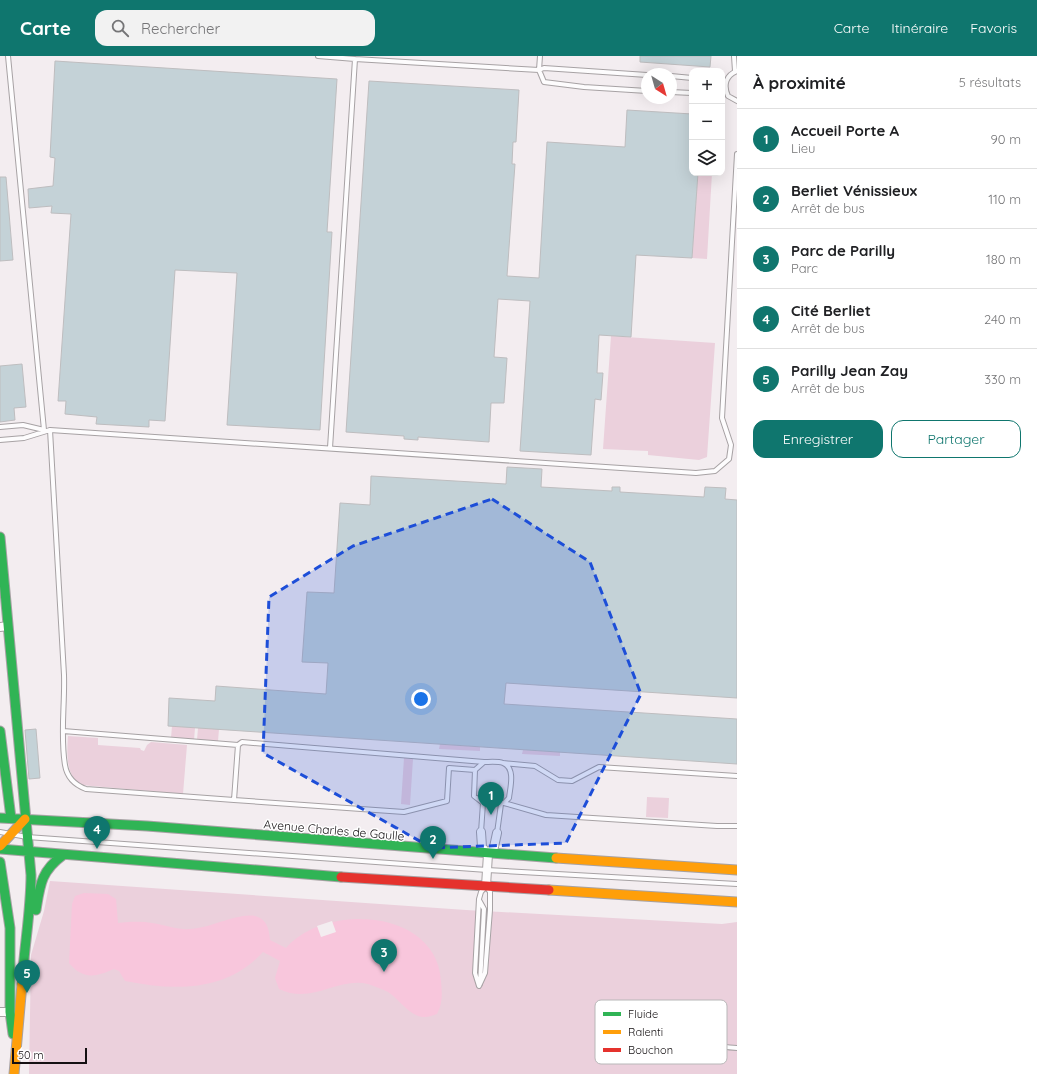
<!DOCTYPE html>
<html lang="fr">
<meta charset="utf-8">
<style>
body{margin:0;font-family:Quicksand,sans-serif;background:#f2f2f2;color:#202124}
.controls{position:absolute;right:12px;top:12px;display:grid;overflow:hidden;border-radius:8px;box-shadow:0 4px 16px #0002}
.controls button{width:36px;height:36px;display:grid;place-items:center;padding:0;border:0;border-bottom:1px solid #e0e0e0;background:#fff;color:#202124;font:20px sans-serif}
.compass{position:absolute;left:641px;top:12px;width:36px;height:36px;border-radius:50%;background:#fff;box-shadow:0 4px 16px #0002;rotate:143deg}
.scale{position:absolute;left:12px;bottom:10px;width:75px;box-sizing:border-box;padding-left:4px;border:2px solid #141012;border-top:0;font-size:11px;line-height:14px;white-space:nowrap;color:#141012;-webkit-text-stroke:3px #fff;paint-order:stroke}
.you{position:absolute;left:421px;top:643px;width:14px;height:14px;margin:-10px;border:3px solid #fff;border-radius:50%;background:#1a73e8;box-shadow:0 0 0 6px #1a73e833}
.badge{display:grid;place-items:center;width:26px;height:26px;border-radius:50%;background:#0f766e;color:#fff;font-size:13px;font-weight:700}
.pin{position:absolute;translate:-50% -33px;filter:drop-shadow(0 1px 2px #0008)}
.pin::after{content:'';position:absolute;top:21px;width:14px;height:12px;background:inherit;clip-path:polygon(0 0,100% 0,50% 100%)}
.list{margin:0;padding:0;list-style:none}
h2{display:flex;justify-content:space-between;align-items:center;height:52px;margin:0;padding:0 16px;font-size:17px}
h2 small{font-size:13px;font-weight:400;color:#757577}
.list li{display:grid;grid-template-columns:26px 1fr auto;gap:12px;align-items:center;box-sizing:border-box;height:60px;padding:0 16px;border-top:1px solid #e0e0e0}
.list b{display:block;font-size:15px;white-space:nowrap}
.list p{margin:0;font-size:13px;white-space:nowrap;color:#757577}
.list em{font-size:13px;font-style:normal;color:#757577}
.actions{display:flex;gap:8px;padding:12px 16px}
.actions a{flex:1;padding:9px 0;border:1px solid #0f766e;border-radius:12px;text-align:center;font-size:14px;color:#0f766e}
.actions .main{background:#0f766e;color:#fff}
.icon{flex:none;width:22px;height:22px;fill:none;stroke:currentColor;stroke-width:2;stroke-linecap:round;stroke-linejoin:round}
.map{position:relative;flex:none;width:737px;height:1018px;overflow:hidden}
header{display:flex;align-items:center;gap:24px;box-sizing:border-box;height:56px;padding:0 20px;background:#0f766e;color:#fff}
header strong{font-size:19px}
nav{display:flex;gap:22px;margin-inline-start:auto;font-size:14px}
.search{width:280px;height:36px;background:#f2f2f2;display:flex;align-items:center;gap:10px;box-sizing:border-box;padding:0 14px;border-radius:12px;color:#757577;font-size:15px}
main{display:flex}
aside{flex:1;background:#fff}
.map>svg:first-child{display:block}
</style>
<header>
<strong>Carte</strong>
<div class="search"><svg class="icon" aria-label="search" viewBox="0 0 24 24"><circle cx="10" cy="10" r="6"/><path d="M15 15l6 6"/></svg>Rechercher</div>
<nav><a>Carte</a><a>Itinéraire</a><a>Favoris</a></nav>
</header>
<main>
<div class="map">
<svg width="737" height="1018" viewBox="0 0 737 1018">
<rect width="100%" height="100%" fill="#f3edf0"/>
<path fill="#ebd0dc" d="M698,117H712L707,203L692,202Z
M611,280L715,287L707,401L699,404L648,399V395L603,393Z
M172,670L195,672L194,684L171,682Z
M198,672L219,673L218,685L197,684Z
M68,680L98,682V689L140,692L141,694L144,695L147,689L151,686L187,689L183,738L81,729C65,719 67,696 68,680Z
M440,688L480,691V695L439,693Z
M523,694L560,696V700L522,698Z
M404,702L413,703L410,749L401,748Z
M647,741L669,742L668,762L646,761Z
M50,825L466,854L722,868L737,866V1018H29L31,899L44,855Z"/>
<path fill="#f8c6dc" d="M84,837L108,838L116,843L118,867C130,866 141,865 152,867C166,869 177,874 191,873C211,872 237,857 255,860C267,863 269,873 270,884L286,892C326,846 437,853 441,925C442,937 443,947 437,958C433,959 429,961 425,961C411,962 399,943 388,936C382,933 374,930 368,928C337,921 312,949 279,933L275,922L280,905L263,896C226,936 175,935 125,925L119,915L114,913C96,921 83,924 69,907L72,848L75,840Z"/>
<path fill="#f3edf0" d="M332,865L336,876L321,881L317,870Z"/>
<path fill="#c4d2d7" stroke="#bebdbf" d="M640,0H711L710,11L640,6Z
M55,5L337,23L327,176H332L320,374L227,369L237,217L175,214L165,365L149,364V371L96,368L97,361L65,358L66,345H58L71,158L51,157L52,150L29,152L28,133L53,130L55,102L50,101Z
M369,25L519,34L516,86H513L512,108H515L507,220L539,222L547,86L625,91L627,54L692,58V117H698L692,202L636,199L631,281L599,279L597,317H603L601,344L595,343L591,399L520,395L530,245L498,243L494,301L507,302L504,347H491L489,386L418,381V384L404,383V380L346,376Z
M0,121H6L13,204L0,205Z
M22,308L26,351L14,352L15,364L0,366V310Z
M507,411L542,413L541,431L612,435V431H620V436L704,441L705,431L726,432L725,443L737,444V642L506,627L504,648L737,663V708L168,670L169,642L215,645L216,630L326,638L328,607L302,606L307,536L334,537L340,447L370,449L371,420L506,428Z
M36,673L40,722L29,723L25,674Z"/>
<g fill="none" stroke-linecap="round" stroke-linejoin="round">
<g stroke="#a7a2a4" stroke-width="6">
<path id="lane" d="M8,0L44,374
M318,0L355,3
M540,0L539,14L544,26L584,31L647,35
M734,0L735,15
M737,15C726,19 723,29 728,40L737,45
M671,20L692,22
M671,36L692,37
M0,371L23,369L44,374
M50,374C54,456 60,537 64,619C65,648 60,680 65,709C67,721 75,729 86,733L234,744
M0,384L24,382L50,374L696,417L715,415L729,403L731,389L722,362L737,98
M330,392L355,3L539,14L544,12L647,19
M63,675L238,689
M503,707L535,710L558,724L572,725L599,711L737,720
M475,714L449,712L447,745L404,756L234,744L238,689L242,686L484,706
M504,747L509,742C510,732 516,712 503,707C498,705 489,706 484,706L475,714L474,740L483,747H504L546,759L717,770H737
M0,776L27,781L487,814L737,828
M481,776L483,747
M497,777L501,748
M486,830L490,836V854L485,917L479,930L475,917L479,843L481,836Z
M479,844L484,853L480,928
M698,973C708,990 719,991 737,992"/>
</g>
<g stroke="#a7a2a4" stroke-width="10">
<path id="street" d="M0,571L8,570
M481,776L482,791L488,798
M486,830L488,798L494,791L497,777
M0,956H10"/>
</g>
<g stroke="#a7a2a4" stroke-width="11">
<path id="fast" d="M0,481L31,819C31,855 24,891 22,928
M0,675L11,762
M0,762L147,770L556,802
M0,793L341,821
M0,806L10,872V956L13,978
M36,854C40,829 41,815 63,799"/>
</g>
<g stroke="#a7a2a4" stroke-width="11">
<path id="slow" d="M0,790L25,763
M556,802L737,814
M549,834L737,846
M14,1018L22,928"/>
</g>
<g stroke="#a7a2a4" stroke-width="11">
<path id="jam" d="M341,821L549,834"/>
</g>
<use href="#lane" stroke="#fdfcfd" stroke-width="4"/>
<use href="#street" stroke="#fdfcfd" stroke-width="8"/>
<use href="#fast" stroke="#30b455" stroke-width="9"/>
<use href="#slow" stroke="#ff9f0a" stroke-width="9"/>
<use href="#jam" stroke="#e5322d" stroke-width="9"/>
</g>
<path fill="#1d4ed8" fill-opacity="0.2" stroke="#1d4ed8" stroke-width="3" stroke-dasharray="8 5" stroke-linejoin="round" d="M492,443L590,506L641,638L566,787L432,792L263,697L269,541L353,490Z"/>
<g text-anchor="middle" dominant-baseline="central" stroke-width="3" stroke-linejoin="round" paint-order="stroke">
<g font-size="12" fill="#141012" stroke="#fff">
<text transform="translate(334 774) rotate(5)">Avenue Charles de Gaulle</text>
</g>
</g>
<rect x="595" y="944" width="132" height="64" rx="6" fill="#fff" stroke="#b8b7b8" stroke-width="1"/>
<rect x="603" y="956" width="18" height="4" fill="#30b455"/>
<rect x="603" y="974" width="18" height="4" fill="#ff9f0a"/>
<rect x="603" y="992" width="18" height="4" fill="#e5322d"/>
<g font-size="11" fill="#141012">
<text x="628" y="962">Fluide</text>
<text x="628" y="980">Ralenti</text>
<text x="628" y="998">Bouchon</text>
</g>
</svg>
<div class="controls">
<button>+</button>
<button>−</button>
<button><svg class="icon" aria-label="layers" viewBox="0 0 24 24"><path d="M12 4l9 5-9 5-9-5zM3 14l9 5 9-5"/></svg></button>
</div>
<svg class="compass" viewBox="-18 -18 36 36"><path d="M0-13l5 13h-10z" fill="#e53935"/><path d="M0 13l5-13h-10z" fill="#757577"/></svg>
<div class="scale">50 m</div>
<div class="you"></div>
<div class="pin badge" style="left:491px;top:759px">1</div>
<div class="pin badge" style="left:433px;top:803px">2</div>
<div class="pin badge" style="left:384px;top:916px">3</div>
<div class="pin badge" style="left:97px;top:793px">4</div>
<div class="pin badge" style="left:27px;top:937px">5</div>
</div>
<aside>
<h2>À proximité<small>5 résultats</small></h2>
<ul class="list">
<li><span class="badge">1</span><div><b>Accueil Porte A</b><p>Lieu</p></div><em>90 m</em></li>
<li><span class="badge">2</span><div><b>Berliet Vénissieux</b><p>Arrêt de bus</p></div><em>110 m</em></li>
<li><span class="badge">3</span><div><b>Parc de Parilly</b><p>Parc</p></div><em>180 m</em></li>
<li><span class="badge">4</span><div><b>Cité Berliet</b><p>Arrêt de bus</p></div><em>240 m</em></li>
<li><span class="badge">5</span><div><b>Parilly Jean Zay</b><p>Arrêt de bus</p></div><em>330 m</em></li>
</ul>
<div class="actions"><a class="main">Enregistrer</a><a>Partager</a></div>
</aside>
</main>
